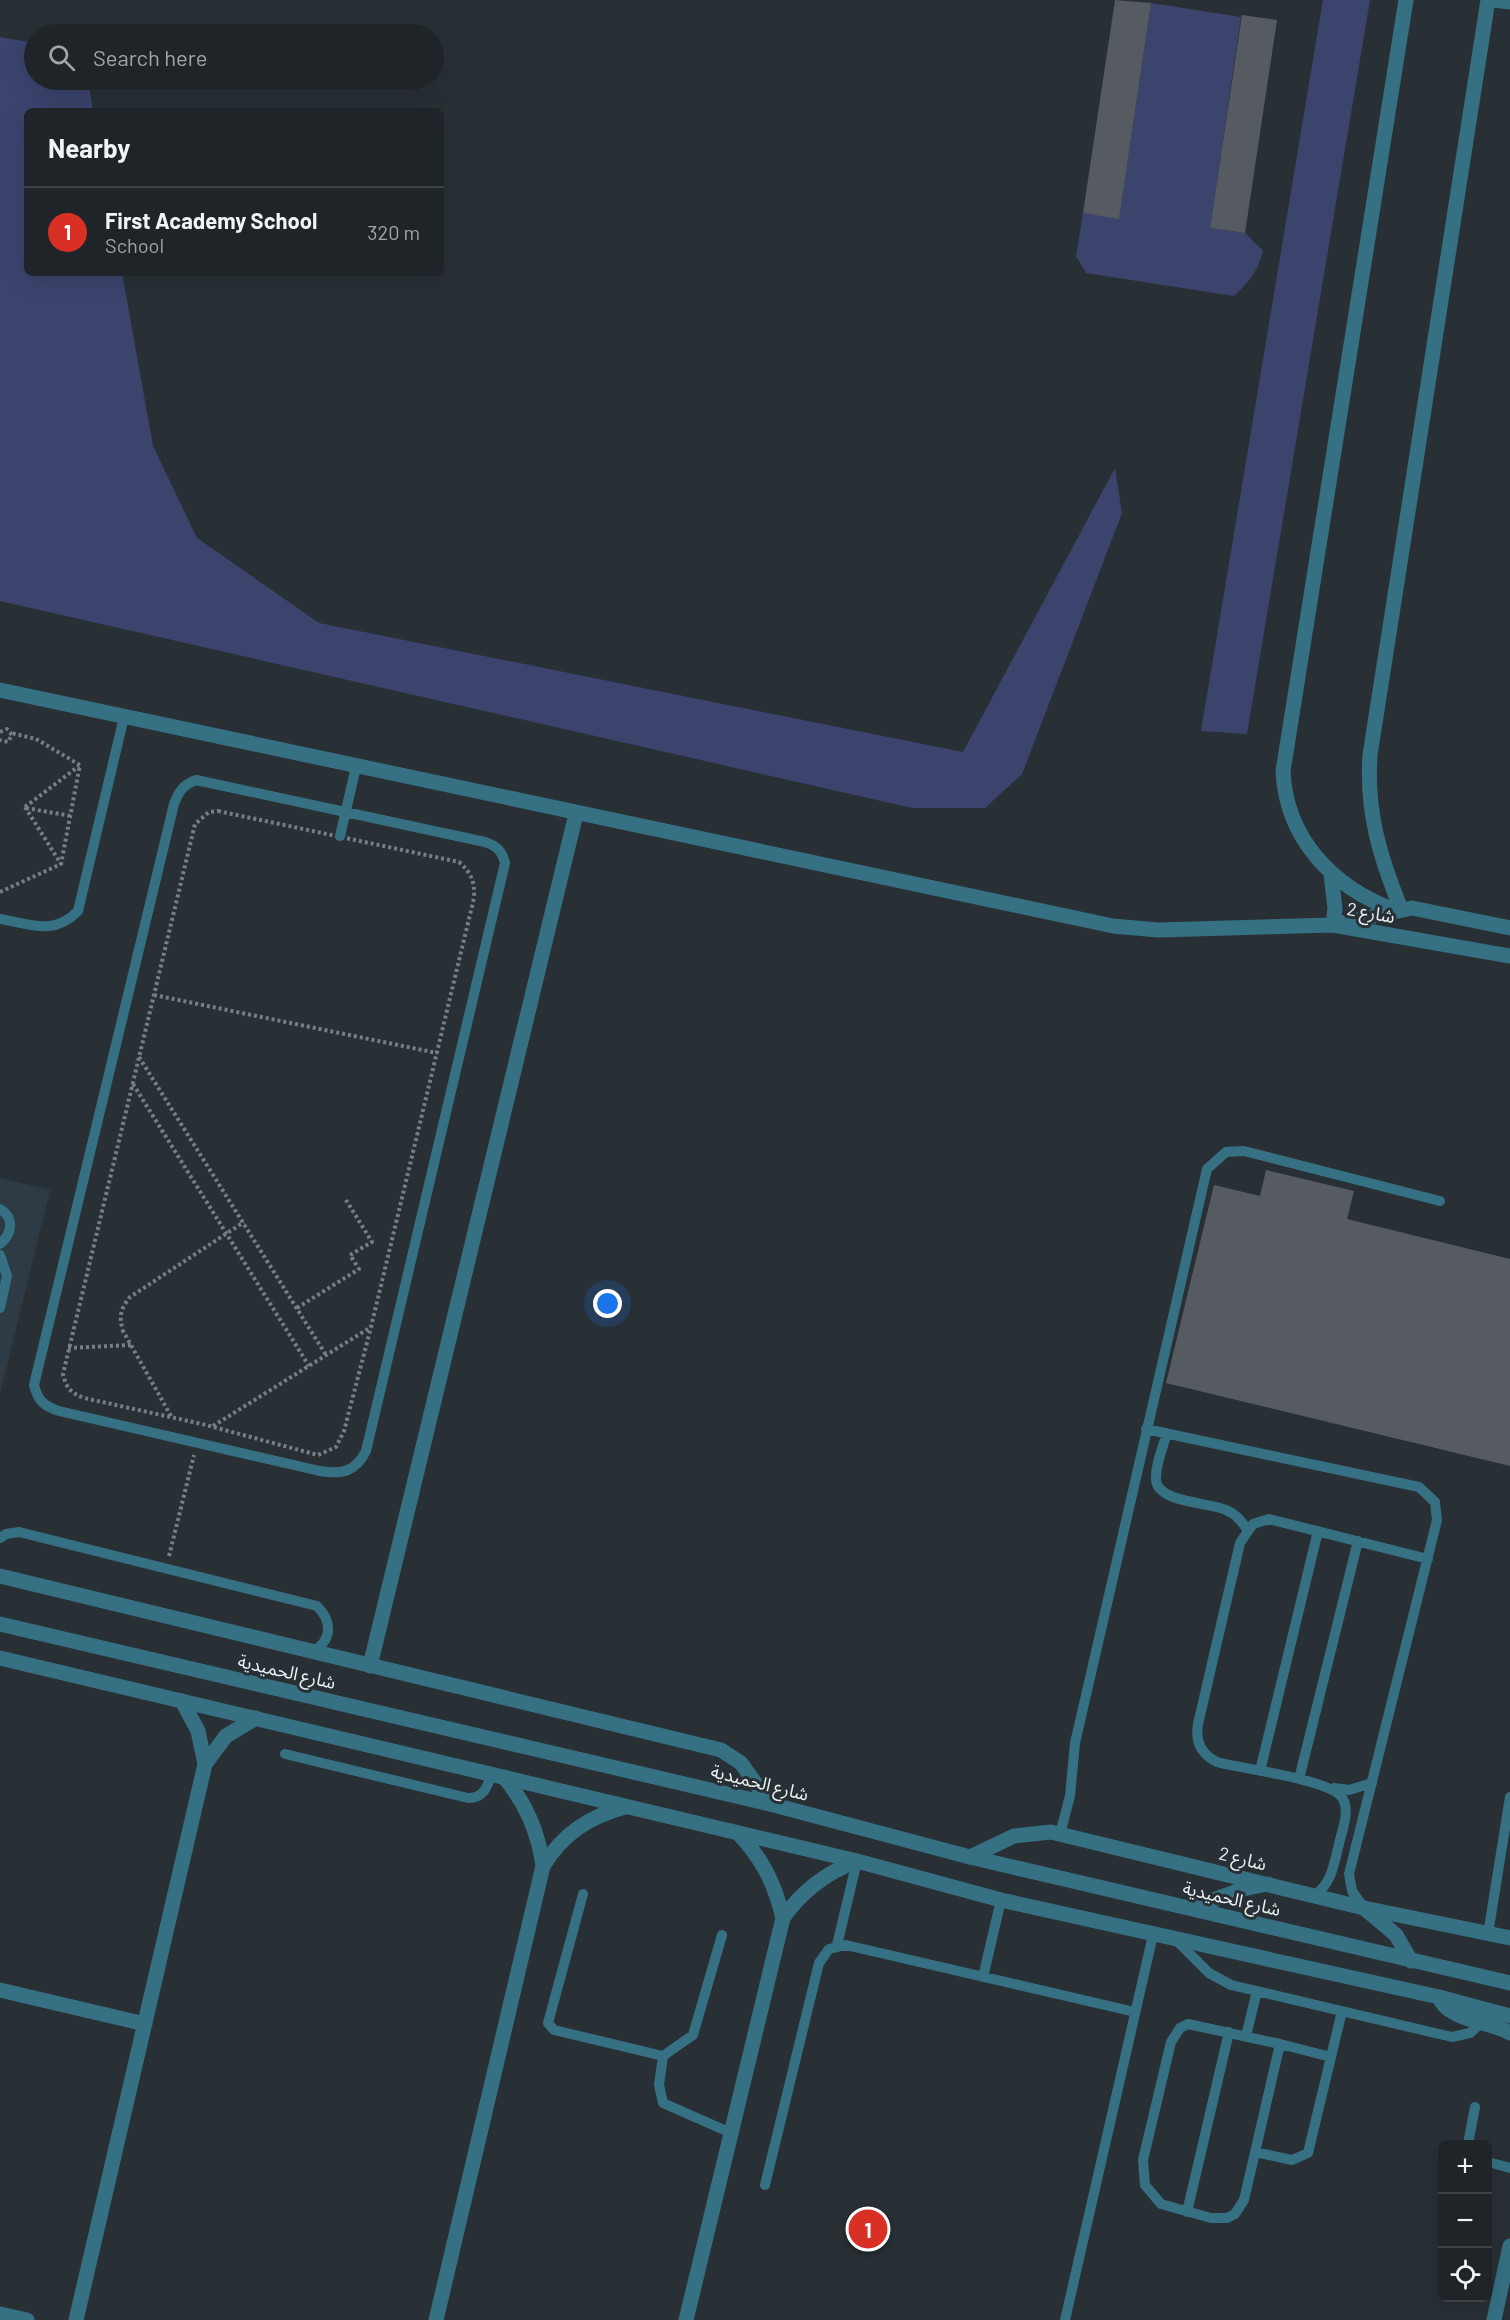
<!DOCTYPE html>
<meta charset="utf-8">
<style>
body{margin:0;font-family:Barlow,"Noto Sans Arabic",sans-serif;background:#2c3034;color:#f1f3f6}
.controls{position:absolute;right:18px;bottom:18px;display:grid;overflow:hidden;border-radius:9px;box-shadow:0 6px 24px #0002}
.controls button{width:54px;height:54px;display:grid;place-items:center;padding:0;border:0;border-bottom:2px solid #3c4145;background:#1f2428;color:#f1f3f6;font:30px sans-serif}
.you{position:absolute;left:608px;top:1304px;width:21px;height:21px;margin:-15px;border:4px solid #fff;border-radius:50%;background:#1a73e8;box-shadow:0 0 0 9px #1a73e833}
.badge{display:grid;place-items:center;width:39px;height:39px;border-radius:50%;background:#d93025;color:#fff;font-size:20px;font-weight:700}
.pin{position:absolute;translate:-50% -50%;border:3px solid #fff;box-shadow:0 2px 6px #0006}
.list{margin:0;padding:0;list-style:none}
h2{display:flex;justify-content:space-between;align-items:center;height:78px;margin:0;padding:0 24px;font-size:26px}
h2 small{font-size:20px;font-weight:400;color:#a1a4a8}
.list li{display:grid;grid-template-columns:39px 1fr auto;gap:18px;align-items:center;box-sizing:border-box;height:90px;padding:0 24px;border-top:2px solid #3c4145}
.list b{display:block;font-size:22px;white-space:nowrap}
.list p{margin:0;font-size:20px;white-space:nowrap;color:#a1a4a8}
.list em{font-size:20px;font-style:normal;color:#a1a4a8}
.icon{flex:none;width:33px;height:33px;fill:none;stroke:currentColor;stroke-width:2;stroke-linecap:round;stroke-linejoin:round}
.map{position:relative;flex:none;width:1510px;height:2320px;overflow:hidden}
.search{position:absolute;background:#1f2428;box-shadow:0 6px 24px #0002;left:24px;top:24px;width:420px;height:66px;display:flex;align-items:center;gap:15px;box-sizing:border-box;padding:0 21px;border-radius:33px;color:#a1a4a8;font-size:22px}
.panel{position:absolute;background:#1f2428;box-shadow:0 6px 24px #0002;left:24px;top:108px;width:420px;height:168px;border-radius:9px}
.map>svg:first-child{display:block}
</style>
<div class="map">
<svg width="1510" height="2320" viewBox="0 0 1510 2320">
<rect width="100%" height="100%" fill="#293035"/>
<path fill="#2e3b44" d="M0,1178L50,1190L0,1394Z"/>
<path fill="#3c446e" d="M1323,0H1370L1247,734L1201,731Z
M1151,3L1241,17L1210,228L1245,233L1263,251C1258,271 1249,282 1234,296L1086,273L1076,256L1083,213L1119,218Z
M0,37L34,43V80H88L93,111H27V273H122L153,446L197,538L319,623L963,752L1115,468L1122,513L1022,774L985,808H912L0,601Z"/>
<path fill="#565b62" d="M1115,0L1151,3L1119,219L1083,213Z
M1242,15L1277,20L1245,233L1210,228Z
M1266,1170L1354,1191L1347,1219L1510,1259V1466L1166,1383L1214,1185L1260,1196Z"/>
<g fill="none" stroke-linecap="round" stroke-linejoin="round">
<path stroke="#787e82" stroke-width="4" stroke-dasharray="3 3" stroke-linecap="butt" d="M0,732L7,729L12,735L8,742L0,740
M25,807L79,766
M25,807L61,864
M26,808L71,816
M218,811L459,862C471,873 475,881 474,898L371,1327L344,1431L336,1447L318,1455L202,1424L84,1398C71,1393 66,1388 63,1374L195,824L209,812Z
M0,892L61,864L80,765L36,739L11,733
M154,995L437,1053
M139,1057L326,1355
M133,1084L309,1366
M297,1308L359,1269L350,1255L372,1242L346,1200
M68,1348L131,1345
M171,1416L123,1331C119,1317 120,1309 130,1297L244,1222
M213,1426L371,1327
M169,1556L194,1455"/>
<path stroke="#357083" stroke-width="10" d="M196,780L485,842C497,846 502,851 505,863L366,1451C356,1471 343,1475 320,1471L59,1411C44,1406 38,1401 34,1385L174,804C179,791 183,785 196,780Z
M340,836L356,767
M0,919C30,924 54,936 78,911L124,717
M0,1209C15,1218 12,1234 0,1244
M0,1255L7,1276L0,1308
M1146,1429L1419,1487L1435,1502L1437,1520L1349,1874L1352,1891L1364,1908
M1167,1433C1163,1447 1155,1465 1156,1480C1158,1503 1209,1502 1226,1510C1236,1514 1241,1521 1247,1529
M0,1538L6,1534L19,1532L317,1606C333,1622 332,1641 312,1652
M285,1754L468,1798C484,1798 487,1787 492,1774
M1260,1771L1318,1531
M1299,1779L1358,1541
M1334,1788L1349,1790L1372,1783
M1060,1834L1070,1796L1075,1743L1207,1169L1226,1152L1244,1151L1440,1201
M583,1894L548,2023L554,2030L663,2056
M1314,1896C1332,1883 1334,1864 1339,1844C1342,1830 1350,1812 1343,1799C1333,1779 1241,1769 1217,1762C1201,1754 1195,1741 1198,1724L1240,1543L1253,1524L1269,1519L1428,1559
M1488,1934L1510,1797
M722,1935L693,2035L663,2056L659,2085L663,2103L731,2133
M1177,1941L1209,1973L1231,1985L1452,2037L1470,2033L1483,2021
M837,1945L857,1861
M983,1977L1001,1900
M1188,2024L1280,2044L1244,2200L1235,2214L1227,2218H1211L1161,2204L1145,2185L1143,2160L1171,2042L1180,2028Z
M1246,2036L1257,1991
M1280,2044L1331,2057
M1468,2144L1475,2107
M1255,2152L1292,2160L1308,2153L1342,2011
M1488,2162L1510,2168
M765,2185L819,1963L829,1949L846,1945L1135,2012
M1187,2212L1229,2032
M1065,2320L1153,1935"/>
<path stroke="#357083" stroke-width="15" d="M1494,0L1510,2
M0,690L1113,926L1158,930L1333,925L1510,956
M1331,874L1335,909L1333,925
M1401,909C1380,857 1366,812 1370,755L1488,0
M1394,910C1333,887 1286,839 1283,771L1406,0
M1337,924L1412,908L1510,928
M0,1576L721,1750L741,1763L770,1804
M370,1666L576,814
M182,1701L198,1731L205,1764
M504,1777C526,1804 538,1831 543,1866
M738,1833C762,1858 775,1884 783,1918
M970,1857L1014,1836L1051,1832L1364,1908L1510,1938
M0,1990L145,2024
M1439,1997C1448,2021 1490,2021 1510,2033
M0,2314L27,2320
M76,2320L205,1764L226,1736L256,1718
M436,2320L543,1866C563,1834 588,1817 625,1807
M686,2320L783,1918C802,1891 825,1873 857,1861
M1494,2320L1510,2246"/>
<path stroke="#357083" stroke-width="15" d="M0,1624L770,1804L970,1857L1510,1983
M0,1658L857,1861L1001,1900L1439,1997L1510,2016
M1191,1908L1243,1889L1268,1884
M1364,1908L1396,1935L1411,1961"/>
</g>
<g text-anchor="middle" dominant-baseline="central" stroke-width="6" stroke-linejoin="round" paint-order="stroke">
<g font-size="18" fill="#ebf0f3" stroke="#293035">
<text transform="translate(1371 912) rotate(10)">شارع 2</text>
<text transform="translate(287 1671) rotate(13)">شارع الحميدية</text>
<text transform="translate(760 1782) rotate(14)">شارع الحميدية</text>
<text transform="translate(1243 1858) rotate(14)">شارع 2</text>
<text transform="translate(1232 1898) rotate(13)">شارع الحميدية</text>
</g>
</g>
</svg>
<div class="controls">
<button>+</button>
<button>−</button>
<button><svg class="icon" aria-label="locate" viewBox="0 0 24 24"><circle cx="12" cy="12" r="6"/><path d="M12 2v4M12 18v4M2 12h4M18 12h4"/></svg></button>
</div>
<div class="you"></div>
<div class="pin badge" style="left:868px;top:2229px">1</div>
<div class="search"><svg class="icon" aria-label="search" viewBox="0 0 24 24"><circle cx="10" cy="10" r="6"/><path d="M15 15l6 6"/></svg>Search here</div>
<section class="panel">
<h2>Nearby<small></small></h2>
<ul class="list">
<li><span class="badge">1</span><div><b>First Academy School</b><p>School</p></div><em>320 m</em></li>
</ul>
</section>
</div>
